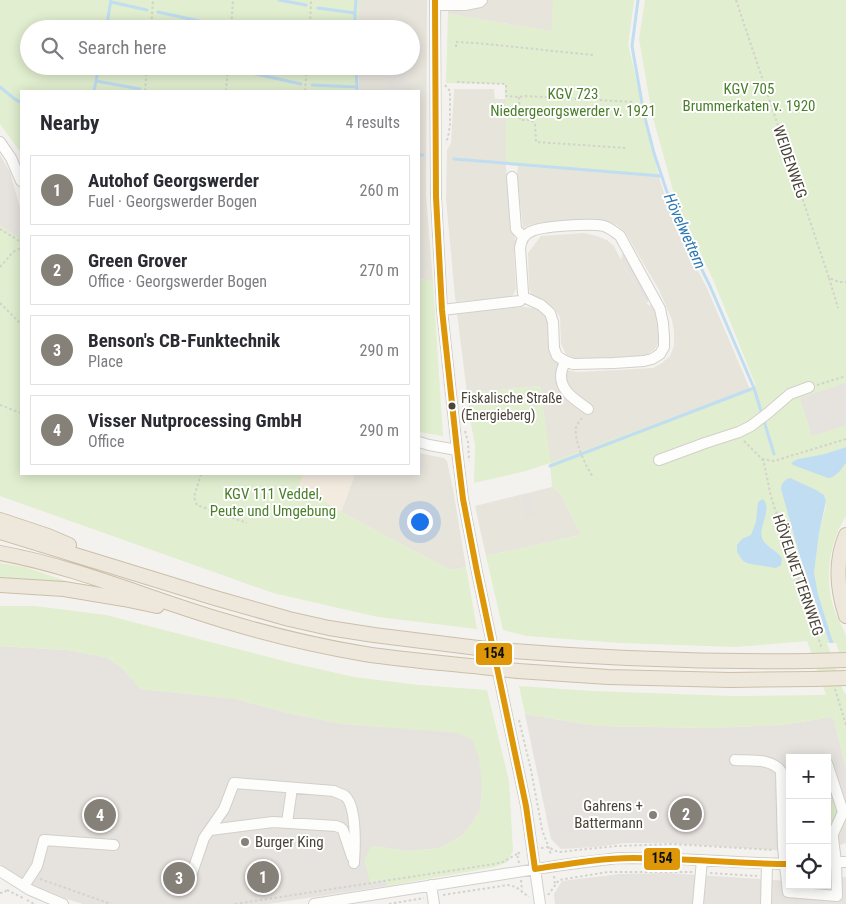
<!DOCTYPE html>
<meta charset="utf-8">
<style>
body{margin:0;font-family:"Roboto Condensed",sans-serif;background:#f2f2f3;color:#2b2b33}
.controls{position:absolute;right:15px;bottom:15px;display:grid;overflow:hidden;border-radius:0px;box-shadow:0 2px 12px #0003}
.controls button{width:45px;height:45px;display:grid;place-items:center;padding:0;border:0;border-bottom:1px solid #e1e1e2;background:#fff;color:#2b2b33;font:25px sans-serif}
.you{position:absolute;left:419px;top:521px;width:18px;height:18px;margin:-12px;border:4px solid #fff;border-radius:50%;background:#1a73e8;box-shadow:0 0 0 8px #1a73e833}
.badge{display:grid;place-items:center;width:32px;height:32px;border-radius:50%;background:#868178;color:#fff;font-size:16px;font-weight:700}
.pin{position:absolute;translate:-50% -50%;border:2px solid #fff;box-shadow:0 1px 5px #0006}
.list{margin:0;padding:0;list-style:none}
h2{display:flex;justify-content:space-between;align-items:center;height:65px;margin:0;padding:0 20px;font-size:21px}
h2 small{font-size:16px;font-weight:400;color:#7c7c81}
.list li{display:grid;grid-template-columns:32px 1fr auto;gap:15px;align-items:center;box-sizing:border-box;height:70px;margin:0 10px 10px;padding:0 10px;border:1px solid #e1e1e2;border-radius:0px}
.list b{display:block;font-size:19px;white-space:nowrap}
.list p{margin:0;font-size:16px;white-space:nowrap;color:#7c7c81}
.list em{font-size:16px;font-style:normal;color:#7c7c81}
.icon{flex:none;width:28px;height:28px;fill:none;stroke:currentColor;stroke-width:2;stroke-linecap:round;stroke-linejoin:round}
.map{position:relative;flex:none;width:846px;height:904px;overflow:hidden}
.search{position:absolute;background:#fff;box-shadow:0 2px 12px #0003;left:20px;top:20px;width:400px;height:55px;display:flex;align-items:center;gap:12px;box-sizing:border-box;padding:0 18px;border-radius:28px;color:#7c7c81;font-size:19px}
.panel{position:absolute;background:#fff;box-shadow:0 2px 12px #0003;left:20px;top:90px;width:400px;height:385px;border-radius:0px}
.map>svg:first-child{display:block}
</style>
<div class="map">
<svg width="846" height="904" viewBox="0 0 846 904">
<rect width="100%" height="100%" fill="#f4f2ee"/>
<path fill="#e7e4dc" d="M359,0H427L426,195L433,281L419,279V91H359V66H411V29H359Z
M449,0H634L628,44L448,14Z
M454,89H494L495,99H506V165L511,230L516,241L514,251L516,289L513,295L510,297L456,302L455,297L446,199L447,150L451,143Z
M518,165L659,177L675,227L707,288L750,389L550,463L540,386L467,393L457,313L523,307L534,308L541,312L547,317L549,326L554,359L557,363L567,370L578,372L653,368L662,363L670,356L674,346V331L672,320L659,290L625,232L617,225L606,221L596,219L542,223L529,225L523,228L517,174Z
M584,233L597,236L607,240L614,246L621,260L647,304L653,307L659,324L660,341L654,350L644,356L575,359L567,356L561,344L560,317L554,308L531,294L529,289L528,253L541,236Z
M419,453L444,458L447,461L453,489L466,567L450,570L341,512L355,474H419Z
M552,487L561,494L581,535L486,556L475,506Z"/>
<path fill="#f3ebdf" d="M303,474H355L341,512L298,485Z"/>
<path fill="#e6e2de" d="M0,646L67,650L106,657L123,669L141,689L235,699L482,787L480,811L463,835L440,848L410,851L372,846L370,883L386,879L387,886L268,904H83L70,900L24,881L0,864Z
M525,714L597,726L710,728L781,725L833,717L846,768V843L840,845L827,847V758H790V851L668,843H626L595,847L561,849L551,839Z
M668,873L790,881V885H827V878L846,877V904H555L554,894L562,881L619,874Z"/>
<path fill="#e1eecf" d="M0,0H359V29H29V66H359L358,91H21V153L0,124Z
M553,0H634L628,44L659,177L506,165L505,84L446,83L448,14L551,31Z
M645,0H846V447L825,454L798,459L834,477L846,463V516C829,543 824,578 834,609C837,618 844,628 846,637C846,647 846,666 846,676L831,636L818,594L815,580L814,573L819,533L826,505V501L824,495L781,488L799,553L846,692V768L833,717L781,725L710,728L597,726L525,714L519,686L592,691L732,696L826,695L807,641L736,647L620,643L527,636L503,630L486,556L581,535L561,494L552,487L550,463L526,471L474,483L475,445L471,424L467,393L540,386L551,462L756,386L715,284L676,201L652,114L639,39Z
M0,155L10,172L21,220V474H303L299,485L341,512L450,570L466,567L477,629L378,617L273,593L0,496Z
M419,279L433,281L443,436L419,432Z
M0,563L25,567L75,584L0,581Z
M0,606H35L106,615L292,663L354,677L419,685L487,690L509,781L513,851L507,862L495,867L387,886L386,879L370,883L364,859L372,846L410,851L440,848L463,835L480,811L482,787L380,727L343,724L292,714L235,699L140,689L123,669L106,657L67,650L0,646Z
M835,802L838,811L837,818L830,829L828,835V844H827V811Z"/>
<path fill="#e6e3df" d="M404,67L405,91H387L388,68Z
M0,155L10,172L21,211V237L20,238L0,225Z
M624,249L650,293L647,304L621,260Z
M846,383V425L812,436L800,398Z
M530,494L535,516L526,518L521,496Z
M201,696L235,699L292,714L343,724L458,733L472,740L479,757L482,787L470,809L456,827L438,838L428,841H420L419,850L383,846V836L350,831L348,814L345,805L339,799L332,797L260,791L240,793L234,797L220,796L222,770L198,768L201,723Z
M259,793L262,796L266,794L267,796L269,794L273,797L275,795L278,797L280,795L284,798L298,799L301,796L304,799L307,797L308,799L311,797L313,800L316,798L319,800L322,798L324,801L327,799L335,808L320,821H243L239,817L236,809L239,806L235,800L239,797L240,798L243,796L244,798L247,796L248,797L255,794L257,795Z"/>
<path fill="#c0ddf1" d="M846,447V463C841,469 836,478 828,478L793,465L791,463L798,459L825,454Z
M790,478L816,490L824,495L826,501L819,533L814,573L818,594L831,636L846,676V692L799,553L781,489C781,484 785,479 790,478Z
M763,499C773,510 758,525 762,538C766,548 777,550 782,558L781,565L776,568L751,564L747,563L743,561L737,552V545L742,539L751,535L756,522L758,502Z"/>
<path fill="#f4f2ee" d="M827,643H836L846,669V693H844Z"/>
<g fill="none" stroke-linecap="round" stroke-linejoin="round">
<path stroke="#c0ddf1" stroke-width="3" d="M279,0L306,5
M638,0L632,46L644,114L654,153L675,216L710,286L754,388L774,454
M111,2L147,10
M318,8L355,13V29
M158,12L227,27
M355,13L356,0
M106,29L111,0
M219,66L223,67
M356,66L357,87
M233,69L301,84
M96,81L140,89
M312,85L357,87V91
M0,87L16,100L21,102
M94,91L99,66
M419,155H423
M454,159L661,176
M550,466L754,388"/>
<g stroke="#d2d0cb" stroke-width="12">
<path id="minor" d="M435,0L436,197L442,310L457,450L463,499L477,572L526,806L540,904
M435,5H465L480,2L482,0
M0,142L11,158L21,181
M512,177L516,229L523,237
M523,293L520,248C521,241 523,235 530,232C540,226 592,223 604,226C610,228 615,232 620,236L660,309L663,323L664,337V347L660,354L652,359L644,361L614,363L573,364L565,361L557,356L554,348L553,322L550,313L541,305L528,299
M442,310L520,301
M565,361C563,366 561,371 561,376C561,392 576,400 588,409
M419,442L429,445L457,450
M659,460L705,443L739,432L751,426L768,413L790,394L809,387
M735,760C751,761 771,758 781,771L783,847L788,892L837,896L836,862L833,838V834L843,812L827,763
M287,823L292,788
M210,830L273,822L336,826L341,828L343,830L352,857
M827,862H846
M0,871L30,890L63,904
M190,879L204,838L224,809L234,783L334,791C337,793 342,794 345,796C357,806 355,848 354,863
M431,885L434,904
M24,886L37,866L44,840L114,845
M314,904L562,865L618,858L679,859L759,863L790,864
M698,904L702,860
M766,904L767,864"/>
</g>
<g stroke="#ccbfa9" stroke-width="16">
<path id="highway" d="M0,520L48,536L69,545
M0,532L215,598L289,619L329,628L374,635L478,648
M846,535C835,561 837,589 846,616
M0,553C77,567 150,599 225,621C271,635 318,646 365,654C404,660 443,663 482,667
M0,585L64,589L124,599L157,606
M513,651C612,659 710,662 809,661
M518,671L608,677L730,680L815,679"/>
</g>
<path stroke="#d3d2cc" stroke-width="2" stroke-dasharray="2.5 2.5" stroke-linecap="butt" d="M736,0L829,278L839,282H846
M151,29L153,0
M231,29L233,0
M310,29L311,0
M456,47V42L476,43L593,55
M457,82L506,84V96L519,97L525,96L634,102
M445,85L450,91V125L448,137L446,143
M145,91L147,66
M226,91L228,66
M305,91L307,66
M519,97L520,120H531L535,123L536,142L627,148
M0,229L21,242
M0,267L13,252L21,248
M829,278L838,308
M0,303L21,324
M817,385L846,376
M0,405L21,413
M582,418C580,421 576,425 576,428C574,441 586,467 593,477
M465,431L468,442L469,461
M744,441L762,459L764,463L771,497L822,649
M762,459L774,461L846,439
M201,474L194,497L197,505L247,523
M835,689L846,725
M519,720L531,770L542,829C545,839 549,846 551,856
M541,848L549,847L553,850L559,852L616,846L647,845L671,844L774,850
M519,863L517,854L522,851
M710,873L757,876
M554,876L555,886
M40,879L111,904
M521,880L522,890
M7,890L23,898
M0,893L5,892L8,888
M443,895L508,885L516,887L529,897
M548,895L559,880L608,872H693
M27,900L34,904
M235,904L494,864L503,862L517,854
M389,904L424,898"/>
<use href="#minor" stroke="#fdfdfc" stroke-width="10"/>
<use href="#highway" stroke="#ede8db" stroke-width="14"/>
<g stroke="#ccbfa9" stroke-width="16" stroke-linecap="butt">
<path id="highway-bridge" d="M478,648L513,651
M809,661L846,660
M482,667L518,671
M815,679L846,678"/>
</g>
<use href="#highway-bridge" stroke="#ede8db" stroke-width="14"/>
<g stroke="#fff" stroke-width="10">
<path id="bus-1" d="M435,0L436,197L442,310L457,450L463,499L477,572L526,806L535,869
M535,869C568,864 600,858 633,858C686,858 738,864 790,864"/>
</g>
<use href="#bus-1" stroke="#dd9709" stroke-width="6"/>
</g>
<circle fill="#4b4439" stroke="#fff" stroke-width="2" cx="452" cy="406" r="4.5"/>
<g fill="#868178" stroke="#fff" stroke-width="2">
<circle cx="653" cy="815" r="5"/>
<circle cx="245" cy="842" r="5"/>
</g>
<g text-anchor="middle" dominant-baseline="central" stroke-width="4" stroke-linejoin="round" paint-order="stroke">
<g font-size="14" fill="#4b4439" stroke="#fff" text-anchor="start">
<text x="461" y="398">Fiskalische Straße<tspan x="461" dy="17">(Energieberg)</tspan></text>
</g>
<g font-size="15" fill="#4a7f2a" stroke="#fff">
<text x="749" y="89">KGV 705<tspan x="749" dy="17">Brummerkaten v. 1920</tspan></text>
<text x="573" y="94">KGV 723<tspan x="573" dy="17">Niedergeorgswerder v. 1921</tspan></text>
<text x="273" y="494">KGV 111 Veddel,<tspan x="273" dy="17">Peute und Umgebung</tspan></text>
</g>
<g font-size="15" fill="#4b4439" stroke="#fff">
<text transform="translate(790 162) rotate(71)">WEIDENWEG</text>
<text transform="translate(798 575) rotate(71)">HÖVELWETTERNWEG</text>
</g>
<g font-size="15" fill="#4b4439" stroke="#fff" text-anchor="end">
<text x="643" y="806">Gahrens +<tspan x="643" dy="17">Battermann</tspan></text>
<text x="255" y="842" text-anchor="start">Burger King</text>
</g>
<g font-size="16" font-style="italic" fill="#2e7ab2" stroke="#fff">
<text transform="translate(685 231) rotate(66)">Hövelwettern</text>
</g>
</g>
<g stroke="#fff" stroke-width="2">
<rect x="475" y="642" width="38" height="24" rx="5" fill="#dd9709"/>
<rect x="643" y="847" width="38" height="24" rx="5" fill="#dd9709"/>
</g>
<g font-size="14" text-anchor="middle" font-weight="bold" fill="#111">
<text x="494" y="658">154</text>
<text x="662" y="863">154</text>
</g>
</svg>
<div class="controls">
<button>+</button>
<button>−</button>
<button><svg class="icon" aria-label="locate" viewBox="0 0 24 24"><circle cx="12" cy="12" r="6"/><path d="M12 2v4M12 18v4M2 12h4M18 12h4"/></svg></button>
</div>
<div class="you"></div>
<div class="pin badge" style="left:263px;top:877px">1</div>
<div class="pin badge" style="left:686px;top:814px">2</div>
<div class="pin badge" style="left:179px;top:878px">3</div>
<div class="pin badge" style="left:100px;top:815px">4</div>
<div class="search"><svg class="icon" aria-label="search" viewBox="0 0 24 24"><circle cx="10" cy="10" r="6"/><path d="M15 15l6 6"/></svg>Search here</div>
<section class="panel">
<h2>Nearby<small>4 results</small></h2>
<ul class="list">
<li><span class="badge">1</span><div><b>Autohof Georgswerder</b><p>Fuel · Georgswerder Bogen</p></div><em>260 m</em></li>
<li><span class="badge">2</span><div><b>Green Grover</b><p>Office · Georgswerder Bogen</p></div><em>270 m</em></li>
<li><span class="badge">3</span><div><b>Benson's CB-Funktechnik</b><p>Place</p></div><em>290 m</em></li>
<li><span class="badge">4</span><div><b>Visser Nutprocessing GmbH</b><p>Office</p></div><em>290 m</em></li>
</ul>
</section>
</div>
